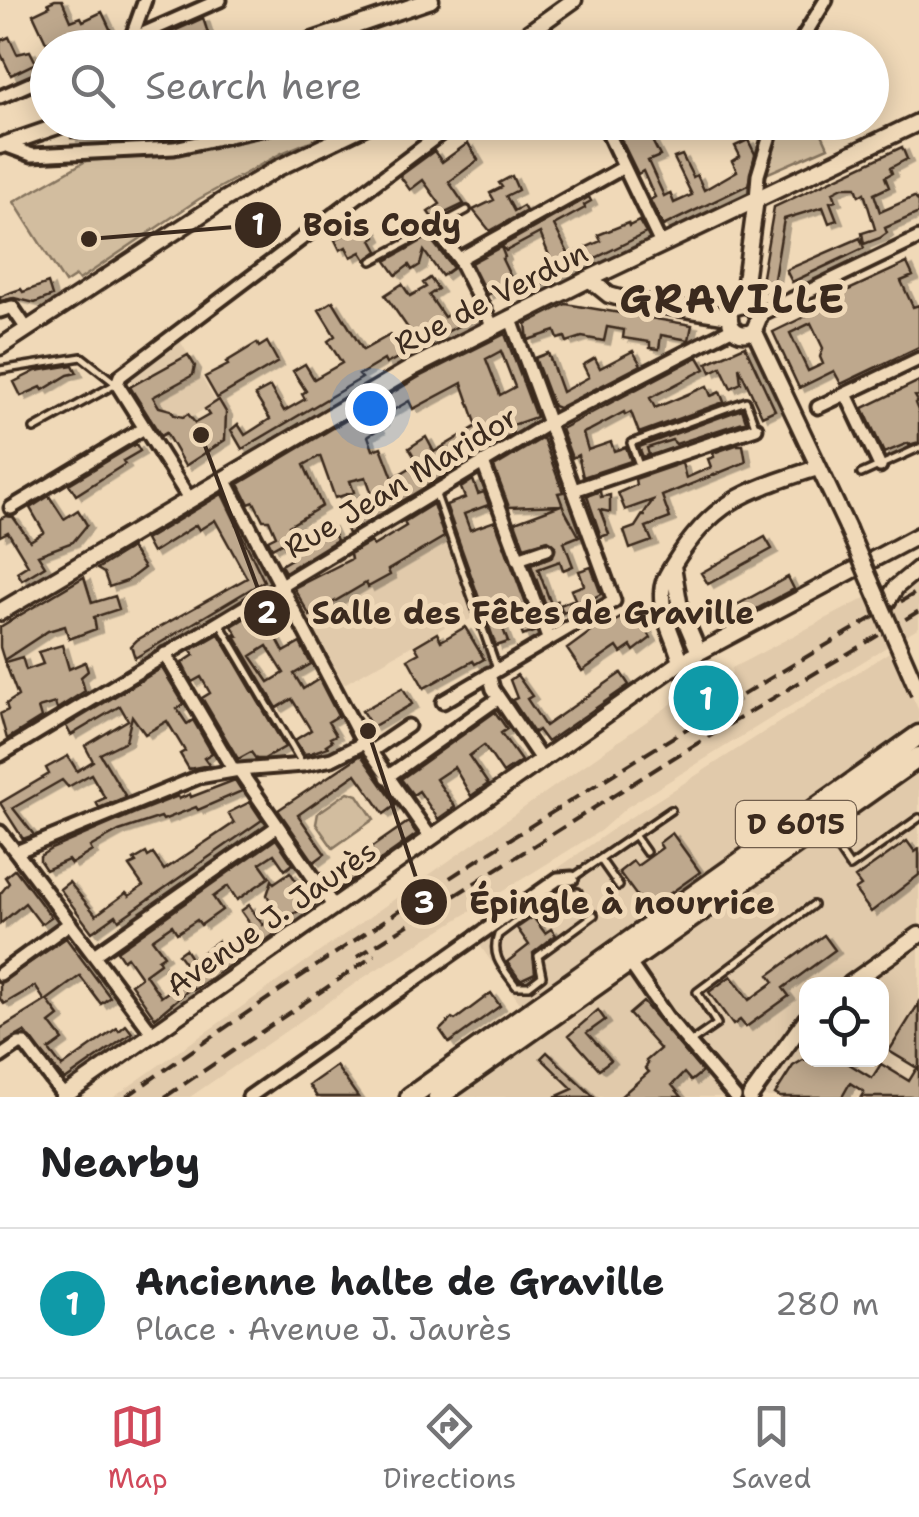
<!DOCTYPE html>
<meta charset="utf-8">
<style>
body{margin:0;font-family:"Shantell Sans",sans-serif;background:#f2f2f2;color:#202124}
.controls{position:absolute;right:30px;bottom:30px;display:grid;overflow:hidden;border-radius:20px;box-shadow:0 5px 25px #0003}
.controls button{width:90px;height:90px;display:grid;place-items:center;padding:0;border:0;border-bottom:2px solid #e0e0e0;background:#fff;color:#202124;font:50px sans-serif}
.you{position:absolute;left:370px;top:408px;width:35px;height:35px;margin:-25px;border:8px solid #fff;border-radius:50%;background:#1a73e8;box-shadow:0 0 0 15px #1a73e833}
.badge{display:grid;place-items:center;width:65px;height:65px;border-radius:50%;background:#d1495b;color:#fff;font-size:32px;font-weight:700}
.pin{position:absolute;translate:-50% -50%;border:5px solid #fff;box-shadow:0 2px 10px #0006}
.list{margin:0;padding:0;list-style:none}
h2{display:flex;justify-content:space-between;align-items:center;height:130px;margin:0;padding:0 40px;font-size:42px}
h2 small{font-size:32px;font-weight:400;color:#757577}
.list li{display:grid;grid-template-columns:65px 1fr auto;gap:30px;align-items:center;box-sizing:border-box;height:150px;padding:0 40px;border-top:2px solid #e0e0e0}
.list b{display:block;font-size:38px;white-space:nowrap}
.list p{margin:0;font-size:32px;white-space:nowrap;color:#757577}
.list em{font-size:32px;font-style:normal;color:#757577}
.icon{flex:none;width:55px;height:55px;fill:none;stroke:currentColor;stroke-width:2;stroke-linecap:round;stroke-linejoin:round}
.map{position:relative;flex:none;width:919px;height:1097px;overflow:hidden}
.search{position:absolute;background:#fff;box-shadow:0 5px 25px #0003;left:30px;right:30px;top:30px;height:110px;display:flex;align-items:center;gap:25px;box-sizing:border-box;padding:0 35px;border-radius:55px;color:#757577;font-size:38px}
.sheet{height:280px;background:#fff}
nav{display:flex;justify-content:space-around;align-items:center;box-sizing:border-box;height:140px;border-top:2px solid #e0e0e0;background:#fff;font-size:28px;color:#757577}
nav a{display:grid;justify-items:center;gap:5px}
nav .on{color:#d1495b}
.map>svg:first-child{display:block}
</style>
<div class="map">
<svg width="919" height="1097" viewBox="0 0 919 1097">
<defs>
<filter id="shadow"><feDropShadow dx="6" dy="3.5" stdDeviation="0" flood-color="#0004"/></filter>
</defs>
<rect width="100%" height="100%" fill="#f0d9b8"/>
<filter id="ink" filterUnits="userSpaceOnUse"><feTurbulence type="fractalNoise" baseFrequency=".01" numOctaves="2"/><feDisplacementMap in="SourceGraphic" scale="20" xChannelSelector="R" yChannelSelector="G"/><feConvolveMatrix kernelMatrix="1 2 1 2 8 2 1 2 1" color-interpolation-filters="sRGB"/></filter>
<g filter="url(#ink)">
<path fill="#e1caab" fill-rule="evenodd" d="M179,339L216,402L161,436L130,387L132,374Z
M433,503L474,617L467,621L464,616L344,684L292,587Z
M919,570V627L627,807L600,831L369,974L190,1097H114L674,702L692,709L730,686L732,668Z
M891,651L919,711V1097H421L531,1019L470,931L620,824ZM806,984H882V1060H806Z"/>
<path fill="#d2bd9f" stroke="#86745e" stroke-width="2.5" d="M330,122L354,123L282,153L199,199L79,280L76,276L65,283L14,202L86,161L176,155Z
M780,123H817L828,147L764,175L769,148Z
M348,792L358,795L374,819L333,848L316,824L318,813Z"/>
<path fill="#bea88d" stroke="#3b2a1e" stroke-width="2.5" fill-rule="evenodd" filter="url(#shadow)" d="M55,0H62L71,21L81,17L83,21L102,12L111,31L87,42L81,31L46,42L33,14L50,6L48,3Z
M203,18L208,33L198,37L202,45L191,41L179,48H169L165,35Z
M478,31L481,39L446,40L426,48H412L410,40Z
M9,37L17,54L30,51L36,63L11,75L0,52V41Z
M113,122H131L135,139L70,138Z
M145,122H212L215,130L198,133L196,126L172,133L174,138L151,139Z
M623,122H659L646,129L660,156L648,161L664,196L670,193L674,203L692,195L674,158L682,155L693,177L697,175L704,190L737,171L732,161L740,156L735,146L748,140L755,154L748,185L663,226L650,200L655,197L650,187L643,171L638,174L616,129L625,125Z
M468,143L478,160L449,182L464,204L433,219L428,212L440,204L423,180L410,190L400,176L434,151L442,162Z
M902,147L907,159L890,168L892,173L885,177L889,187L874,194L880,212L914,197L919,202V213L885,228L887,233L880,238L864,244L862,233L875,229L864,193L859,196L856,187H843L833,192L836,200L830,202L837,220L829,223L823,207L784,219L772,291L760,288L774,207Z
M512,176L518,190L506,196L514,211L523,206L526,211L490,231L473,210L494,200L490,193L502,187L499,183Z
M589,197L591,201L584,205L585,208L554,225L569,255L601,241L598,235L628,223L629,226L639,221L646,233L531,290L524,277L552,263L540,233L506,251L502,246Z
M367,220L376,237L372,240L378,251L366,260L361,252L351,257L346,247L340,250L335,240Z
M429,237L453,268L442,276L424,251L420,265L412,270L409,265L396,275L386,261Z
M860,238L864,248L792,282L786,270Z
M501,247L505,257L502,259L513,282L487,295L471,263Z
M907,263L913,276L901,281L913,307L919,305V347L841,384L834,371L799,388L773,332L808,315L805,310ZM811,323L823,348L820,357L823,364L808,371L790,333Z
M430,278L438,289L429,295L444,317L470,303L477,316L386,364L384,360L359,375L362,378L242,449L231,430L238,424L245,435L270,419L255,395L270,387L284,411L305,399L302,394L306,391L293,371L305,364L314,379L342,363L328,341L335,336L319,310L333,301L363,350L390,335L394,343L412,334L385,295L402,284L410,296L426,287L423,283Z
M48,283L52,296L35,303L14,298L0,301V297L12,292L21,289L23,292Z
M566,304L692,325L689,340L661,335L659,349L650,348V342L623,338L624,330L607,327L604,341L582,337L567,342L565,337L558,339L555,331L528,340L526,324Z
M505,334L536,417L510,426L513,434L348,534L342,519L361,512L370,504L372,494L366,477L350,481L354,492L335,498L320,456L304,465L322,506L289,526L300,547L319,536L317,531L329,524L337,540L285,572L281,565L291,559L287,551L283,542L272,548L268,540L276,536L269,520H263L254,502L249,504L239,484L419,377ZM501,351L515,387L500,395L486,359ZM462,383L477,426L434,452L426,437L409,448L418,463L393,478L381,447L373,450L368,436L379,429L377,426L383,422L385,415L409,401L413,409Z
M267,342L278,362L217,398L205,377L228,365L226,362L257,343L259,347Z
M745,346L775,410L762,416L739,367L741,383L731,388L721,367L711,372L707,363Z
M633,351L641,365L558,408L553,406L535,358L548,353L562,392L589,377L583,365L595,358L600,368Z
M188,355L195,366L193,375L153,397L159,407L171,410L174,415L183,417L188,414L195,423L209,415L205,409L219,400L226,412L225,440L185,466L166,433L161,436L130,387Z
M698,357L705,369L650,398L655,408L707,386L711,396L720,392L724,402L639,433L631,412L625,415L624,412L590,430L583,433L588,450L611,442L614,451L626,447L631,461L583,477L578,455L572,458L561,429Z
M73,365L77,373L68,375L43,390L41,387L21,396L14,382L36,371Z
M919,381V395L915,396L918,401L915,403L919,413V442L909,445L908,443L884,453L863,408Z
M742,409L746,421L676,444L672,440L647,448L649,455L643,457L639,447Z
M543,438L563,492L558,493L564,509L579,536L564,542L573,566L563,570L560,561L538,569L551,604L557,601L561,611L550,616L531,565L553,556L555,545L548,540L524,547L515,522L561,505L509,507L494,467Z
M136,444L140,451L123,461L125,464L76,495L69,484Z
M736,445H743L746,462L662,496L670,518L646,527L652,541L630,549L624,531L635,527L642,516H646H642L653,500L625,510L618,493L636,485L635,479L682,463L686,478L711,467L708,459L714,457L713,453Z
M473,480L478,494L484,492L490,508L488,505L464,514L470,530L495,521L536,631L523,636L510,602L495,608L508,642L496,646L446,505L465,498L461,488Z
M600,491L601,497L610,495V512L600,510L609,534L601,537L587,496Z
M222,494L264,581L135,658L131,646L137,640L247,578L215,520L199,530L196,525L152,553L145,540Z
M49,496L64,519L78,510L87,525L73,542L38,555L45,566L22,580L17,572L28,565L8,532L0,536V519L6,516L13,517L30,541L44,532L30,508Z
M433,504L444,537L388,570L390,575L368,587L366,583L310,616L294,588L351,559L350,554L371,542L373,546L406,526L404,522Z
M765,537L772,549L708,584L701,573Z
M131,548L144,568L127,581L109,587L104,573L97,569Z
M591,567L601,594L563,613L560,605L575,599L571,590L584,585L579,571Z
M84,577L92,603L115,596L119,609L94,617L96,629L69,639L65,626L48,631L4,660L0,647V627Z
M788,577L794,589L730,623L724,612Z
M275,600L280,609L266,618L284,652L300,643L311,664L294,674L303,689L319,679L338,716L328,722L336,735L330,738L332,741L326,745L328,747L311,753L304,754L295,740L311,730L292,699L277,708L234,635L238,636L232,626ZM267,646L284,673L269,682L251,656Z
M635,609L651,638L634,651L631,646L621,653L617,647L582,671L567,649L601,624L604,628Z
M465,627L484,659L475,664L473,661L424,688L408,659L419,653L415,646L437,633L441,641Z
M219,634L285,747L264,759H256L251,752L238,759L202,698L210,693L201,677L192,682L182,663L194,655L191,650Z
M62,645L69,669L85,662L88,671L81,677L85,691L57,709L55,703L38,708L41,718L7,739L0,714L8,710L6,704L18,696L5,662L22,657L26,670L43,664L38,652Z
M162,668L184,704L177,709L187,724L193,720L212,753L204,758L209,765L189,769L180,754L185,751L167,721L145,734L132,716L126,741L100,754L126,797L99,808L96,802L105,798L91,774L68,787L62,780L13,808L34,835L23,839L0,803L49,774L46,768L68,756L77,771L93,761L85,746L128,720L120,706L71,735L66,726Z
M621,673L629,685L547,742L538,730L534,733L512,700L517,698L510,680L517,675L532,696L527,699L545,726Z
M724,681L733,697L703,715L692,700Z
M403,688L412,704L372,727L362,711Z
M495,712L507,729L501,733L521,761L503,773L484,745L469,756L488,784L471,796L454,767L436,779L455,807L438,819L419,791L413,795L401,779Z
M361,755L396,805L384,814L356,774L298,815L325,854L314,862L278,810Z
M235,780L242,791L198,810L196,807L163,820L161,817L119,831L90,847L92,851L71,864L68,860L46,870L40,861V856L51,849L135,813L178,796L179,799L190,794L191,797Z
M250,802L262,820L119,920L116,915L92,932L60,889L69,882L96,915L126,893L129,896L143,886L129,866L136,863L134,860L146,853L148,857L153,854L164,870L234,823L228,813Z
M408,822L417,834L335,892L326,879Z
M672,833L700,872L647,910L619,872L633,861L637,866L662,848L659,843Z
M276,839L293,864L285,870L274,854L260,863L270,877L237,900L228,886L213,897L222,910L201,925L197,920L177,933L172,925L152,939L164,955L158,959L160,963L145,974L161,997L193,974L178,954L185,949L192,960L218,941L226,952L255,931L241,911L249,905L263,925L277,915L280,919L267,895L272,880L274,883L290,872L298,884L304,880L319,902L306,912L304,908L281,921L285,927L194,990L192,987L155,1018L131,984L141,977L127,957L123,960L117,951Z
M907,841L915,852L919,849V875L871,912L855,890L861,886L855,878Z
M15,869L51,917L41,924L25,903L0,924V894L9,883L5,877Z
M533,917L545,933L551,929L556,935L533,953L535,973L520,980L507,962L529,945L517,928Z
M824,935L835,950L783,988L789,996L746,1027L740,1020L733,1025L709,992L731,976L749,1000L774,982L769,975Z
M66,938L110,997L101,1004L80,976L47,1000L59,1016L50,1023L63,1040L49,1050L62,1067L117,1028L119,1031L126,1025L132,1033L65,1080L24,1032L0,1046V1029L45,1001L35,986L4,1004L0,999V983Z
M491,993L500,1006L449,1043L440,1030L452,1018L455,1020Z
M643,1002L702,1072L691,1081L684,1073L672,1085L682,1097H620L649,1072L645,1068L648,1064L646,1061L660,1049L629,1014Z
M919,1003V1097H861L864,1092L850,1083L842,1097H780L775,1094L793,1066L803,1060H852L849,1064L872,1078L881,1064L909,1081L917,1068L889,1051Z
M598,1010L605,1020L587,1033L611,1060L599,1069L569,1035Z
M547,1052L575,1079L594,1097H555L573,1089L541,1058Z
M336,1066L358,1097H317L309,1085Z"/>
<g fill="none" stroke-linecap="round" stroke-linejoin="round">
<g stroke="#3b2a1e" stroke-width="12">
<path id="service" d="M372,261L467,210
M0,370L82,357L115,383
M34,429L114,385
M639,465L631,443L746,401L756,428
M861,474L919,448
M435,492L497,669
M220,624L303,765
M634,835L646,852
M833,842L850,867L919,818
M600,859L619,886
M575,876L671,810
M578,892L550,896L498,935C490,957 504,969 516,986H529L542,976L538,956L594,915
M691,1042L717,1024L697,992L813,905"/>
</g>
<g stroke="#3b2a1e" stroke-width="19">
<path id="minor" d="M131,39L145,0
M111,48L220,0
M800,48L802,39L826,0
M0,97L48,76
M605,122V127L661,244
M5,145L32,155L174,148L293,122
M756,199L758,175L774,122
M434,228L459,259L493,327
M459,259L624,167
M0,311L12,307L27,329
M759,315L919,238
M846,394L880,466
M818,407L919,359
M483,463L548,638
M225,479L359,735L431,838
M574,490L756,428
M190,500L117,384L120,376L456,122
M11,508L144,428
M518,559L547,549
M165,654L234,771
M489,674L493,689L542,761
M443,702L614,601L510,317
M370,752L408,726
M0,755L549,423L733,328
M239,770L334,907
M387,777L499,698
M0,832L16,852L199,777L239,770L303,765L332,759L364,743
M16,852L153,1034
M94,955L278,826
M627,959L667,1017L735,1097
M0,974L70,923
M0,1057L19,1044H25L64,1096
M249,1097L558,879L572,878"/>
</g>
<g stroke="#3b2a1e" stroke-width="21">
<path id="tertiary" d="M290,48L431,0
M507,48L574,0
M0,146L70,122
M589,279L609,295L627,300L730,316
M742,304L756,199
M736,307L746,304L755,309L759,318L754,330
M730,316C729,331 742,338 754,330
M754,330L847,527
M0,347L222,201L278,168L374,122
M673,566L680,608L698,650
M882,610L896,587L919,568
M681,662C675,639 661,617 662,594C662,582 667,575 673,565C714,499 747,491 817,468
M850,984L919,935
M63,1097L681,662L919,535
M750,1097L806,1019"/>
</g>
<g stroke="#3b2a1e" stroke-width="22">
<path id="secondary" d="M0,612L414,367L589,279L919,122"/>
</g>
<g stroke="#3b2a1e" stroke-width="25">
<path id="primary" d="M410,1097L919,735
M438,1097L919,757"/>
</g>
<use href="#service" stroke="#f0d9b8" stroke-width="5"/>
<use href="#minor" stroke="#f0d9b8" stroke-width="11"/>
<use href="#tertiary" stroke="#f0d9b8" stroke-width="14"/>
<use href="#secondary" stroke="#f0d9b8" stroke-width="15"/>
<use href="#primary" stroke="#f0d9b8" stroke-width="18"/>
<path stroke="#3b2a1e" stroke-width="4" stroke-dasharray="15 8" stroke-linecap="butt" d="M357,957L678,755L919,611
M126,1097C382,916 647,748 919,591
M165,1097L375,955"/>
<g stroke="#3b2a1e" stroke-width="21" stroke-linecap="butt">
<path id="tertiary-bridge" d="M847,527L919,693"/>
</g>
<use href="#tertiary-bridge" stroke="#f0d9b8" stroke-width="14"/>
</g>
</g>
<g text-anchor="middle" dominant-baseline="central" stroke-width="10" stroke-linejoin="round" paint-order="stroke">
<rect fill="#f0d9b8" stroke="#715e4c" stroke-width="2.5" x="736" y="801" width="120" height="46" rx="8"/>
<g font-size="28" font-weight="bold" fill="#3b2a1e">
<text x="796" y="824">D 6015</text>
</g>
<g font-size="30" fill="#3b2a1e" stroke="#f0d9b8">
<text transform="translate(491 298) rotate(-27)">Rue de Verdun</text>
<text transform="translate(401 482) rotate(-31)">Rue Jean Maridor</text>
<text transform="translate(271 918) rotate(-35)">Avenue J. Jaurès</text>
</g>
<g font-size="40" font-weight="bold" letter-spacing="2.5" fill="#3b2a1e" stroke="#f0d9b8">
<text x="733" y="299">GRAVILLE</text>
</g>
</g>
<path fill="none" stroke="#3b2a1e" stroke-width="4" d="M89 239L258 225M201 435L267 613M368 731L424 902"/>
<g fill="#3b2a1e" stroke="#f0d9b8" stroke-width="4">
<circle cx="89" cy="239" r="10"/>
<circle cx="201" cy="435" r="10"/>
<circle cx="368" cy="731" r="10"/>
<circle cx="258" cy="225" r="25"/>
<circle cx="267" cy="613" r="25"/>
<circle cx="424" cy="902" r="25"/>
</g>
<g font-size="30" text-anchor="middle" font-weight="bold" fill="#fff">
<text x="258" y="235">1</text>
<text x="267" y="623">2</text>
<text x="424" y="913">3</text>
</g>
<g font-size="32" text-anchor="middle" font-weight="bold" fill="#3b2a1e" stroke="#f0d9b8" stroke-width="10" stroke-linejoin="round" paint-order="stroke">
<text x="382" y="236">Bois Cody</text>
<text x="533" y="624">Salle des Fêtes de Graville</text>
<text x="622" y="914">Épingle à nourrice</text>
</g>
</svg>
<div class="controls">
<button><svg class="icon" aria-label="locate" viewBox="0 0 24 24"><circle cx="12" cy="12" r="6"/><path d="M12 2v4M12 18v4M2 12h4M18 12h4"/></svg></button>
</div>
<div class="you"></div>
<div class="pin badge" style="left:706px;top:698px;background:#0f9aa8">1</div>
<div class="search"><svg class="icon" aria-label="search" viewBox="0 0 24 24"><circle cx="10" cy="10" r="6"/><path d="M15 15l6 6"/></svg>Search here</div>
</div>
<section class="sheet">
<h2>Nearby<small></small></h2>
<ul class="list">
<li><span class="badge" style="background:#0f9aa8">1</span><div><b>Ancienne halte de Graville</b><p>Place · Avenue J. Jaurès</p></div><em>280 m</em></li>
</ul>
</section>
<nav>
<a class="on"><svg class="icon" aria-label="map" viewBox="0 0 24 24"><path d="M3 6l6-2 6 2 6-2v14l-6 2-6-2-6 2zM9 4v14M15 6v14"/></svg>Map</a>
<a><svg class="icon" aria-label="directions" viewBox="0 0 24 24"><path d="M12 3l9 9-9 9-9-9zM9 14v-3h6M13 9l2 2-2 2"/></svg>Directions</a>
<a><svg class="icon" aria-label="saved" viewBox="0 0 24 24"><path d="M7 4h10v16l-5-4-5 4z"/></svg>Saved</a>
</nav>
